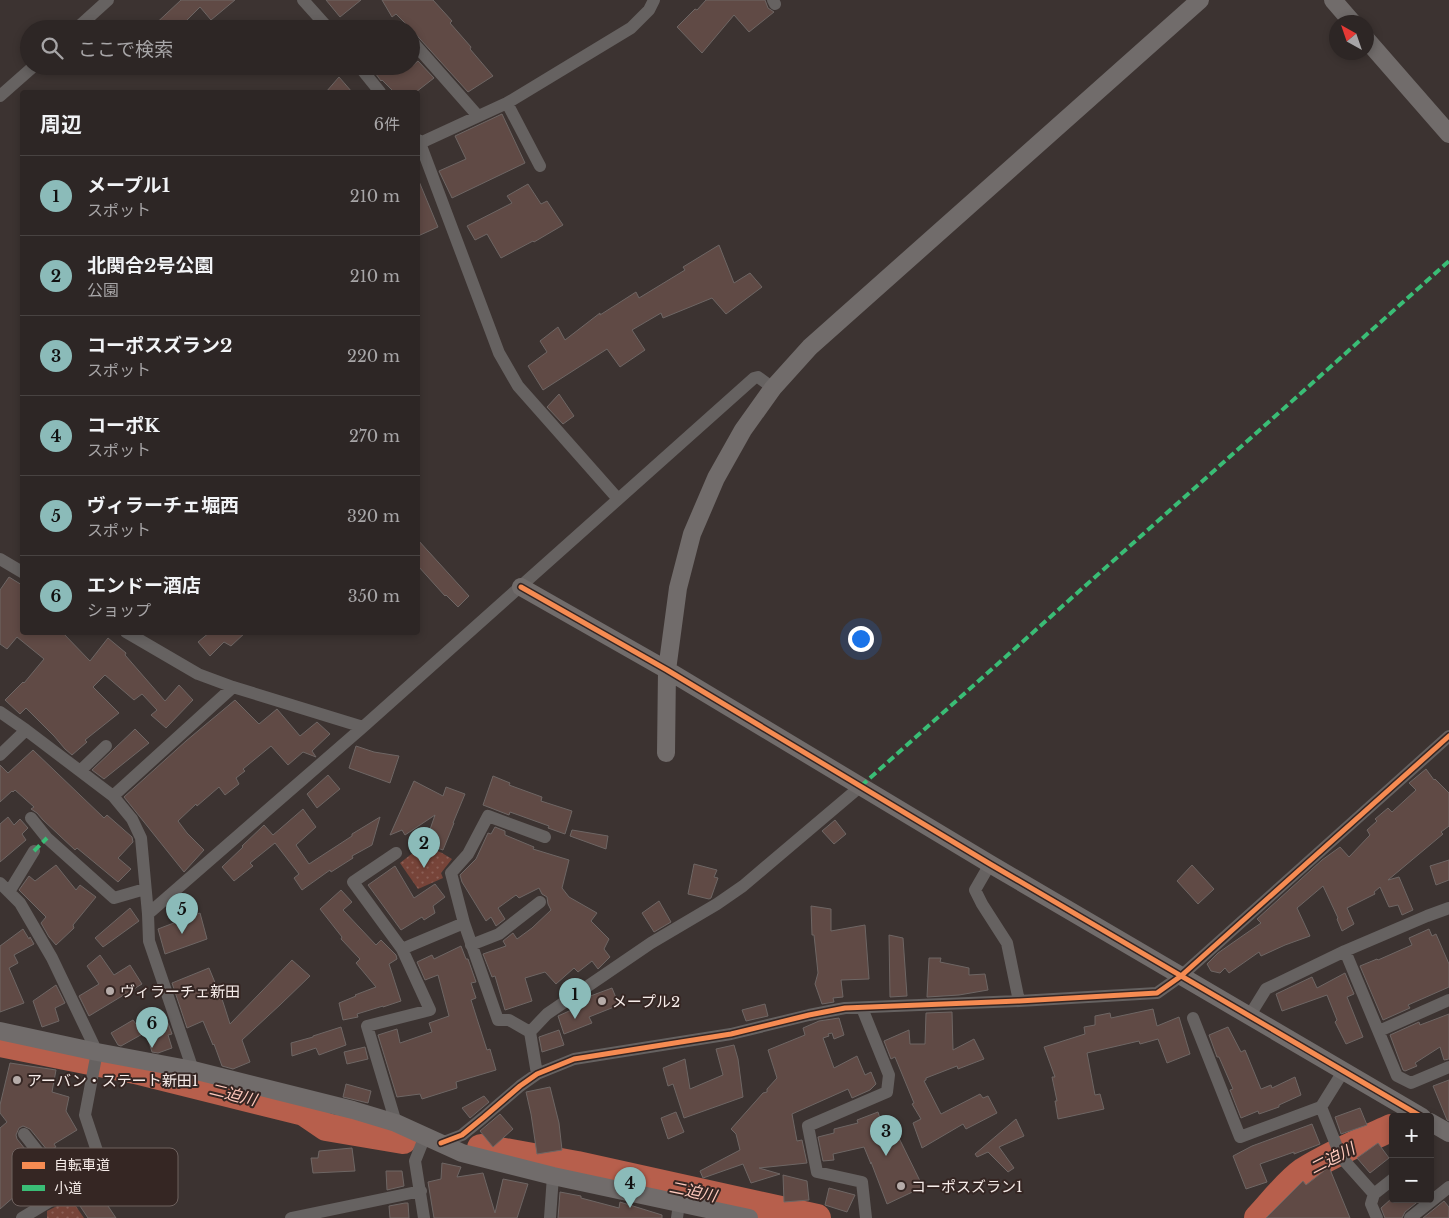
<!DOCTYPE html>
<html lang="ja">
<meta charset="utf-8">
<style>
body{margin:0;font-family:"Libre Baskerville","Noto Sans JP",serif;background:#393232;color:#f1f3f6}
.controls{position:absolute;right:15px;bottom:15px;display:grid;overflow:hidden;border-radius:5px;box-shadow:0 2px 8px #0003}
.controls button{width:45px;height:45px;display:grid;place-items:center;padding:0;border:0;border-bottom:1px solid #484342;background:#2d2625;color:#f1f3f6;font:25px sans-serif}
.compass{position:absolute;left:1329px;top:15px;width:45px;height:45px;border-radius:50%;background:#2d2625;box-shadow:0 2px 8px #0003;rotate:320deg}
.you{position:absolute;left:860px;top:638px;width:18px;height:18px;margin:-12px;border:4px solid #fff;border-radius:50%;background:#1a73e8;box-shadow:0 0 0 8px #1a73e833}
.badge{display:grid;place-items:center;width:32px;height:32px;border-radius:50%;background:#8bbbb9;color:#111;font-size:16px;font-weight:700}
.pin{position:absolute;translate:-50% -41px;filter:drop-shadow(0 1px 2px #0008)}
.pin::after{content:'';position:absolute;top:26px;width:18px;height:15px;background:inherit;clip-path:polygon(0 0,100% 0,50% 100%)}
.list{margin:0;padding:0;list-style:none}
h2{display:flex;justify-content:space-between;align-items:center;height:65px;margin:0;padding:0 20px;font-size:21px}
h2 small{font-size:16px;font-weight:400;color:#a7a5a7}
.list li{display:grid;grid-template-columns:32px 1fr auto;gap:15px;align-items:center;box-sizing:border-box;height:80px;padding:0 20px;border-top:1px solid #484342}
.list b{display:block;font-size:19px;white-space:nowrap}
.list p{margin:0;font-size:16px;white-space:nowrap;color:#a7a5a7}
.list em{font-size:16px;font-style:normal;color:#a7a5a7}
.icon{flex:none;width:28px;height:28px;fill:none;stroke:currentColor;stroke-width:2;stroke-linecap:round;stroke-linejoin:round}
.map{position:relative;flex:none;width:1449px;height:1218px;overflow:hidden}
.search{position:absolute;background:#2d2625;box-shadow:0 2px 8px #0003;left:20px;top:20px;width:400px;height:55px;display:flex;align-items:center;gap:12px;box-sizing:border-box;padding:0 18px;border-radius:28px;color:#a7a5a7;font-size:19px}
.panel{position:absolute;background:#2d2625;box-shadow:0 2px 8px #0003;left:20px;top:90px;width:400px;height:545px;border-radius:5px}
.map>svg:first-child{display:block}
</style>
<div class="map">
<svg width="1449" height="1218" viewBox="0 0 1449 1218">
<defs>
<pattern id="park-dots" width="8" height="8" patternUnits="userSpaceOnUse" patternTransform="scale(1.25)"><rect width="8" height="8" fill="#774439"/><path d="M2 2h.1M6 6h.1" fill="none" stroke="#8b5f56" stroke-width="1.8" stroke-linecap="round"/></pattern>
</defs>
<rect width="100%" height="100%" fill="#3c3331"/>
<path fill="url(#park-dots)" d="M423,845L442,853L452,859L441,873L443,878L418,889L400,863Z
M71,1199L84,1218H47V1211Z"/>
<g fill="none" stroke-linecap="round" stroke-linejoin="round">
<path stroke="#b75f4c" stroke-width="28" d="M0,1043L135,1070L304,1112L326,1127L403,1140
M481,1148L511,1153L577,1165L817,1218
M1258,1218C1273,1202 1287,1183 1304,1171C1331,1154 1362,1141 1391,1128"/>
</g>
<path fill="#604a45" stroke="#6e6664" d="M181,0H235L211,20L200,7L178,29H150Z
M326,0H361L340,17Z
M382,0H433L452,21L450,23L471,47L470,49L493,76L468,92L411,29L396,14L392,17Z
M706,0H765L768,8L774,12L749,32L734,15L702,53L677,27L695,9L697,10Z
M418,61L434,78L416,92H394L382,80L381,81L370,66H412Z
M339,77L352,92H326Z
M502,114L525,163L452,198L439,171L466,159L455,136Z
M418,179L438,227L418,236Z
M528,184L541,204L547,201L563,225L534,242L533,241L501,258L487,234L475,240L467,226L512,203L507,196Z
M719,245L734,283L750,273L762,287L726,314L712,298L663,318L661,313L632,330L645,350L620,367L607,349L543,390L528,366L547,352L540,341L558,327L565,340L600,313V315L636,292L639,298L685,270L683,267Z
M559,394L574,416L563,424L547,407Z
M418,540L469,596L458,607L446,595L445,596L418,566Z
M9,577L22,585V632H62L90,661L108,638L126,653L125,655L165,701L179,685L193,700L166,728L151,715L157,710L142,694L134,700L105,675L93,687L119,713L85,740L87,742L72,755L65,749L54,736L26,708L20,714L5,700L23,682L24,683L44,659L17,637L7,649L0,644V590Z
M210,632H246L231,646L224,642L210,656L198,642Z
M235,700L259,724L277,709L300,736L317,722L330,734L312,751L316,757L303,752L288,765L271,746L243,769L245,771L236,778L239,784L225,795L219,787L197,806L196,804L178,821L187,833L204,850L184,872L124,797L186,741Z
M135,729L149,743L104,779L92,770Z
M356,746L374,752L399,756L390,783L349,768Z
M33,750L104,818L107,815L132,837L133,842L118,858L131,869L118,882L77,848L75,850L43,820L37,813L31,809L34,807L15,790L13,792L12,791L0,802V765L8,773Z
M1426,769L1434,780L1435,779L1449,793V826L1441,832L1443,834L1388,880L1399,877L1413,910L1402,915L1398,905L1389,907L1380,887L1374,892L1375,894L1347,908L1354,924L1342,931L1337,919L1338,918L1323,886L1297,908L1310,936L1285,945L1261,956L1259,952L1229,973L1225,968L1220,973L1211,971L1207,964L1218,953L1261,923L1257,919L1322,860L1340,847L1349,857L1370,835L1367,830L1377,821L1375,819L1388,808L1392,812L1416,790L1409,783Z
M328,775L340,789L317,808L307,794Z
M493,776L510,783L509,785L542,797L541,801L572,811L565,834L548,828L549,826L510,812L509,815L483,805Z
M414,781L443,796L446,787L465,794L453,823H454L443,850L425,844L435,815L405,835L402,830L390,835Z
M303,809L316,827L296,845L309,864L352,836V834L380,817L372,845L352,856L353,858L331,872L330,870L302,890L294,878L299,874L275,843L250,863L253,866L234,881L222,867L243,847L242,846L264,825L273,835Z
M8,817L14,825L20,819L28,828L22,834L26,840L0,862V824Z
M835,820L846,834L834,844L822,831Z
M495,827L505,831V835L534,847L533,849L569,860L562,888L569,897L597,913L591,921L609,939L604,949L610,957L598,969L592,961L578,972L574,968L556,984L545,972L525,978L532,1001L505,1010L495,976L492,977L483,954L506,946L503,941L513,933L517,939L532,928L551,910L548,904L547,897L542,894L539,888L519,898L516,895L498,908L505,919L496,926L491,917L486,921L462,882L460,875L476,859L488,833L491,834Z
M572,830L608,836L606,849L570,836Z
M1449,860V880L1436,885L1430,866Z
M694,864L717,870L714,877L718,878L711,898L709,899L688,894Z
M56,865L76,890L80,885L96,897L73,925L74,928L56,945L49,937L41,923L46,917L19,890L29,876L35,881Z
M1192,865L1214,889L1198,904L1177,881Z
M395,866L414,898L435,884L445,897L433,906L435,913L424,920L422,917L401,930L368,885Z
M341,890L352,902L343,910L376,945L381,940L396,955L397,959L389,964L401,1001L383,1007V1006L357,1014L358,1017L343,1020L339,1003L356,996L355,995L376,987L356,963L360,959L341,939L342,937L320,909Z
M659,901L671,922L654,932L642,913Z
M811,906L831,909V931L865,925L869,979L841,980L843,997L833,998L834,1002L822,1004L815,984L818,973L814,935H812Z
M130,908L139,921L103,947L95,938Z
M200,913L207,939L165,954L158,929Z
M23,929L29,939L30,937L34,944L14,955L18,963L9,968L24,1003L0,1012V946Z
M1429,929L1432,936L1436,934L1449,964V987L1408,1005L1410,1008L1383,1020L1360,966L1377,959L1378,960L1412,945L1409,938Z
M889,935L903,938L907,996L890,997Z
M461,946L466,959H468L476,982L471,983L476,998L471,1000L487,1050L490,1049L496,1070L456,1082L457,1088L422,1099L420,1094L397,1097L378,1035L397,1029L400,1043L432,1032L429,1023L449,1016L438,975L425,980L417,962L432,955L434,959Z
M100,955L114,975L130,965L142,984L89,1016L79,996L99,984L87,966Z
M929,958H941L940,962L969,968V975L985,974L988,990L959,995L927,997Z
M292,960L310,976L281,1004L242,1040L250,1062L233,1069L222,1066L214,1044L213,1045L203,1021L187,1028L172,983L209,968L223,1002L230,1024Z
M1345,973L1354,994L1347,997L1363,1037L1346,1044L1335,1022L1337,1020L1327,995L1282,1011L1276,994L1312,977L1317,988Z
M56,985L65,1003L55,1008L59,1021L42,1027L33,1001Z
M612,988L619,1005L589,1017L592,1023L564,1034L558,1016L587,1003L585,998Z
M765,1004L768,1016L746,1021L742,1010Z
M1153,1009L1157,1026L1179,1017L1190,1054L1167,1063L1158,1039L1140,1044L1139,1041L1087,1053L1095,1095L1100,1094L1104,1109L1058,1119L1055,1101H1057L1052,1077H1055L1044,1047L1085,1034L1084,1027L1095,1025V1016L1110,1013L1111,1018Z
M952,1012L953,1050L974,1039L984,1059L958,1069L957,1066L926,1078V1080L924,1081L941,1114L980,1094L983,1098L988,1096L997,1113L966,1129L963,1124L922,1148L913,1123L921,1119L912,1104L914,1103L895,1057L891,1059L884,1041L909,1030L910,1044H925L926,1013Z
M1449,1014V1059L1444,1060L1440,1047L1415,1063L1417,1066L1405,1071L1403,1070L1390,1035L1419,1022L1420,1025Z
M164,1017L168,1023L172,1034L168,1035L172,1048L158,1053L152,1052L146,1032L121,1046L118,1045L111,1033L133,1020L136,1024Z
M839,1018L844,1035L834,1039L832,1033L828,1034L829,1036L823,1038L834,1068L857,1056L865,1075L871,1072L876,1084L870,1090L852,1098L848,1089L792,1114L797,1141L802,1140L807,1163L759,1168L780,1174L751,1183L743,1164L703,1178L700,1171L740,1150L736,1134L731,1129L763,1093L767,1092V1089L777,1078L768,1050L805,1035L803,1028L819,1021Z
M341,1027L346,1045L319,1055L316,1048L292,1056L291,1043L313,1037V1036Z
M1228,1027L1241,1052L1245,1050L1261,1089L1271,1085L1272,1088L1295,1077L1301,1095L1279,1105V1107L1259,1114L1258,1111L1241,1118L1230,1090L1233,1089L1219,1057H1217L1209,1035Z
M559,1030L564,1045L542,1052L539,1037Z
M734,1045L738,1059L743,1097L684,1118L673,1084L668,1086L663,1068L685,1059L690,1089L723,1075L716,1049Z
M365,1047L368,1059L347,1064L344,1052Z
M10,1063L56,1070L52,1092L69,1097L66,1111L77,1130L54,1144L56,1147L48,1151L30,1129L23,1126L19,1128L16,1135L17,1139L33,1159L31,1160L39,1170L19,1185L23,1189L0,1209V1128L7,1122L0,1113V1105Z
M1449,1080V1121L1447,1120L1433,1086Z
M346,1084L371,1091L368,1103L343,1097Z
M550,1087L559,1123L562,1150L537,1154L531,1114L526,1092Z
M484,1096L489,1102L470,1118L462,1108Z
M1360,1108L1367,1125L1341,1134L1335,1117Z
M676,1112L684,1132L668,1139L661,1118Z
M878,1112L887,1140L897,1134L923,1187L887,1204L871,1162V1164L864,1147L833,1154L834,1160L823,1161L818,1137L834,1133V1129L858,1123L857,1120Z
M500,1114L513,1129L493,1147L480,1131Z
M1016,1119L1024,1136L999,1147L1014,1168L1008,1172L988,1152L977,1157L975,1154Z
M1312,1124L1320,1144L1294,1154V1152L1260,1164L1267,1182L1246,1189L1233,1156L1252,1146Z
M1378,1143L1389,1158L1370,1173L1357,1158Z
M352,1148L355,1171L313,1173L311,1158H318L319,1151Z
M442,1163L461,1167L457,1177L483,1173L495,1213L503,1179L528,1184L517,1218H434L428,1182L441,1179Z
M1329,1167L1350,1218H1266L1303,1181L1306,1185Z
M386,1171H402L404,1186L387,1190Z
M783,1175L807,1181L809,1200L784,1202Z
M101,1183L112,1199L106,1203L116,1218H88L76,1200Z
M829,1188L855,1195L847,1212L825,1205Z
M560,1192L581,1196V1198L619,1208L620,1202L662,1215V1218H558Z
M1391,1199H1421L1405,1212L1402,1218H1385L1381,1208Z
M1444,1201L1449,1207V1218H1423Z
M405,1203H408L409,1218H390L389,1206Z"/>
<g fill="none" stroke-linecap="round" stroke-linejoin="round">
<path stroke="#666261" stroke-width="12" d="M303,0L329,29
M773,0L775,4
M76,29L108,0
M411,40L478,116
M359,66L380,92
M0,96L34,66
M507,103L540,166
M418,140L420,143L499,353L518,386L618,499
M418,144L507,103L631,28L649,10L654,0
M0,559L22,572
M126,632L198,674L233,687L363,727
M0,712L26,730L113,796L132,819L141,838L148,914
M0,755L26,730
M80,771L106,746
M113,796L233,687
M31,818L47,838L114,898L145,889
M990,864L975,890L982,904L1007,943L1019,1001
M0,883L20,903L52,958L97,1052L85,1115L103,1169L22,1218
M9,892L34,851
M471,945L499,934L540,902
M402,949L464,923
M1345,951L1397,1076L1411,1083L1449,1067
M862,1008L889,1075L887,1092L808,1126L817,1172L862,1182L866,1218
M1250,1015L1266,989L1345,951L1427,916L1449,908
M1193,1018L1240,1137L1321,1107
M1379,1031L1449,1000
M530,1032L509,1020H498L464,923L451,873L468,854L488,816L545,837
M193,1070L149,941L148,914L363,727L754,378L758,377L773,388
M1344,1070L1321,1107L1341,1157L1374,1194L1371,1204L1377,1218
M537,1074L530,1032L547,1014L651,943L717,904L743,886L861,786
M396,1123L367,1026L430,1010L402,949L353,882L396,853
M24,1134L68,1190
M441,1143L462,1135L484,1117L520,1086L537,1074L574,1059L731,1034L809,1015L845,1008L1019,1001L1157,993L1181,976L1449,736
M1374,1194L1393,1179
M291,1218L421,1191
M424,1218L415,1161L425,1136
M550,1218L553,1176
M677,1218L679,1204
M1410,1218L1449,1187"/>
<path stroke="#716c6b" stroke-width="18" d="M1333,0L1352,22
M1366,39L1449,134
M521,587L667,670L990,864L1422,1117
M666,753L667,670L678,588L692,534L716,478L743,430L773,388L810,347L1200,0
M0,1031L97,1052L193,1070L353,1110L396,1123L462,1153L553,1176L749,1218
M1430,1122L1449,1133"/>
<path stroke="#3abd76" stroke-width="4" stroke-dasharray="8 4" stroke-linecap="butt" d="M861,786L1449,261
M34,851L47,838"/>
<g stroke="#352623" stroke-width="8">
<path id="cycleway" d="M521,587L667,670L990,864L1422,1117
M441,1143L462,1135L484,1117L520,1086L537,1074L574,1059L731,1034L809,1015L845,1008L1019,1001L1157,993L1181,976L1449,736"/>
</g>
<use href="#cycleway" stroke="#f68b52" stroke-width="5"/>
</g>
<g fill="#b6aca9" stroke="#352623" stroke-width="2">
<circle cx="110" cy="991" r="5"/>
<circle cx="602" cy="1001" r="5"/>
<circle cx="17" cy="1080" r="5"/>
<circle cx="901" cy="1186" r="5"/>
</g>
<g text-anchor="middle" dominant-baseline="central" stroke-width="4" stroke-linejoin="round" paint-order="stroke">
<g font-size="15" fill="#f7edea" stroke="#352623" text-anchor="start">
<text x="120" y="991">ヴィラーチェ新田</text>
<text x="612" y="1001">メープル2</text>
<text x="27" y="1080">アーバン・ステート新田1</text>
<text x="911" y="1186">コーポスズラン1</text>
</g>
<g font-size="16" font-style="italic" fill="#fec9bc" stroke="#352623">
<text transform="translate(233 1094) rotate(14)">二迫川</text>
<text transform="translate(1332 1158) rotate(-27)">二迫川</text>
<text transform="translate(693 1191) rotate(12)">二迫川</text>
</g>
</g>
<rect x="12" y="1148" width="166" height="58" rx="8" fill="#352623" stroke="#6f625f" stroke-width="1"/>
<rect x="22" y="1162" width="23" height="7" fill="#f68b52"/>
<rect x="22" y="1185" width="23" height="6" fill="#3abd76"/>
<g font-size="14" fill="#f7edea">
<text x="54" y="1170">自転車道</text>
<text x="54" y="1193">小道</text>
</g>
</svg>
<div class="controls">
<button>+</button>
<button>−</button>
</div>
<svg class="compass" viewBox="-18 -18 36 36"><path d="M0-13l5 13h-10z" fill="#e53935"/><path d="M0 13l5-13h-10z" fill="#a7a5a7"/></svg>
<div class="you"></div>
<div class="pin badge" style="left:575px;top:1019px">1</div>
<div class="pin badge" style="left:424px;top:868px">2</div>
<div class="pin badge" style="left:886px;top:1156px">3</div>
<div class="pin badge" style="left:630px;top:1208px">4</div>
<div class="pin badge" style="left:182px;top:934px">5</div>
<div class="pin badge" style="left:152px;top:1048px">6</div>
<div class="search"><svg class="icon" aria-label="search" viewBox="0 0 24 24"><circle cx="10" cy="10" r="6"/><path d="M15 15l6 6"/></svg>ここで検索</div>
<section class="panel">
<h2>周辺<small>6件</small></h2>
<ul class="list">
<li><span class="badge">1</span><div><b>メープル1</b><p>スポット</p></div><em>210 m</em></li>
<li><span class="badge">2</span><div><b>北関合2号公園</b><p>公園</p></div><em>210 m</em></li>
<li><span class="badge">3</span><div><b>コーポスズラン2</b><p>スポット</p></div><em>220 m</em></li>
<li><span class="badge">4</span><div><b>コーポK</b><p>スポット</p></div><em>270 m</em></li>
<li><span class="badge">5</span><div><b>ヴィラーチェ堀西</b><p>スポット</p></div><em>320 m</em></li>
<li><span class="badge">6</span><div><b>エンドー酒店</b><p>ショップ</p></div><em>350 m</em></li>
</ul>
</section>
</div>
